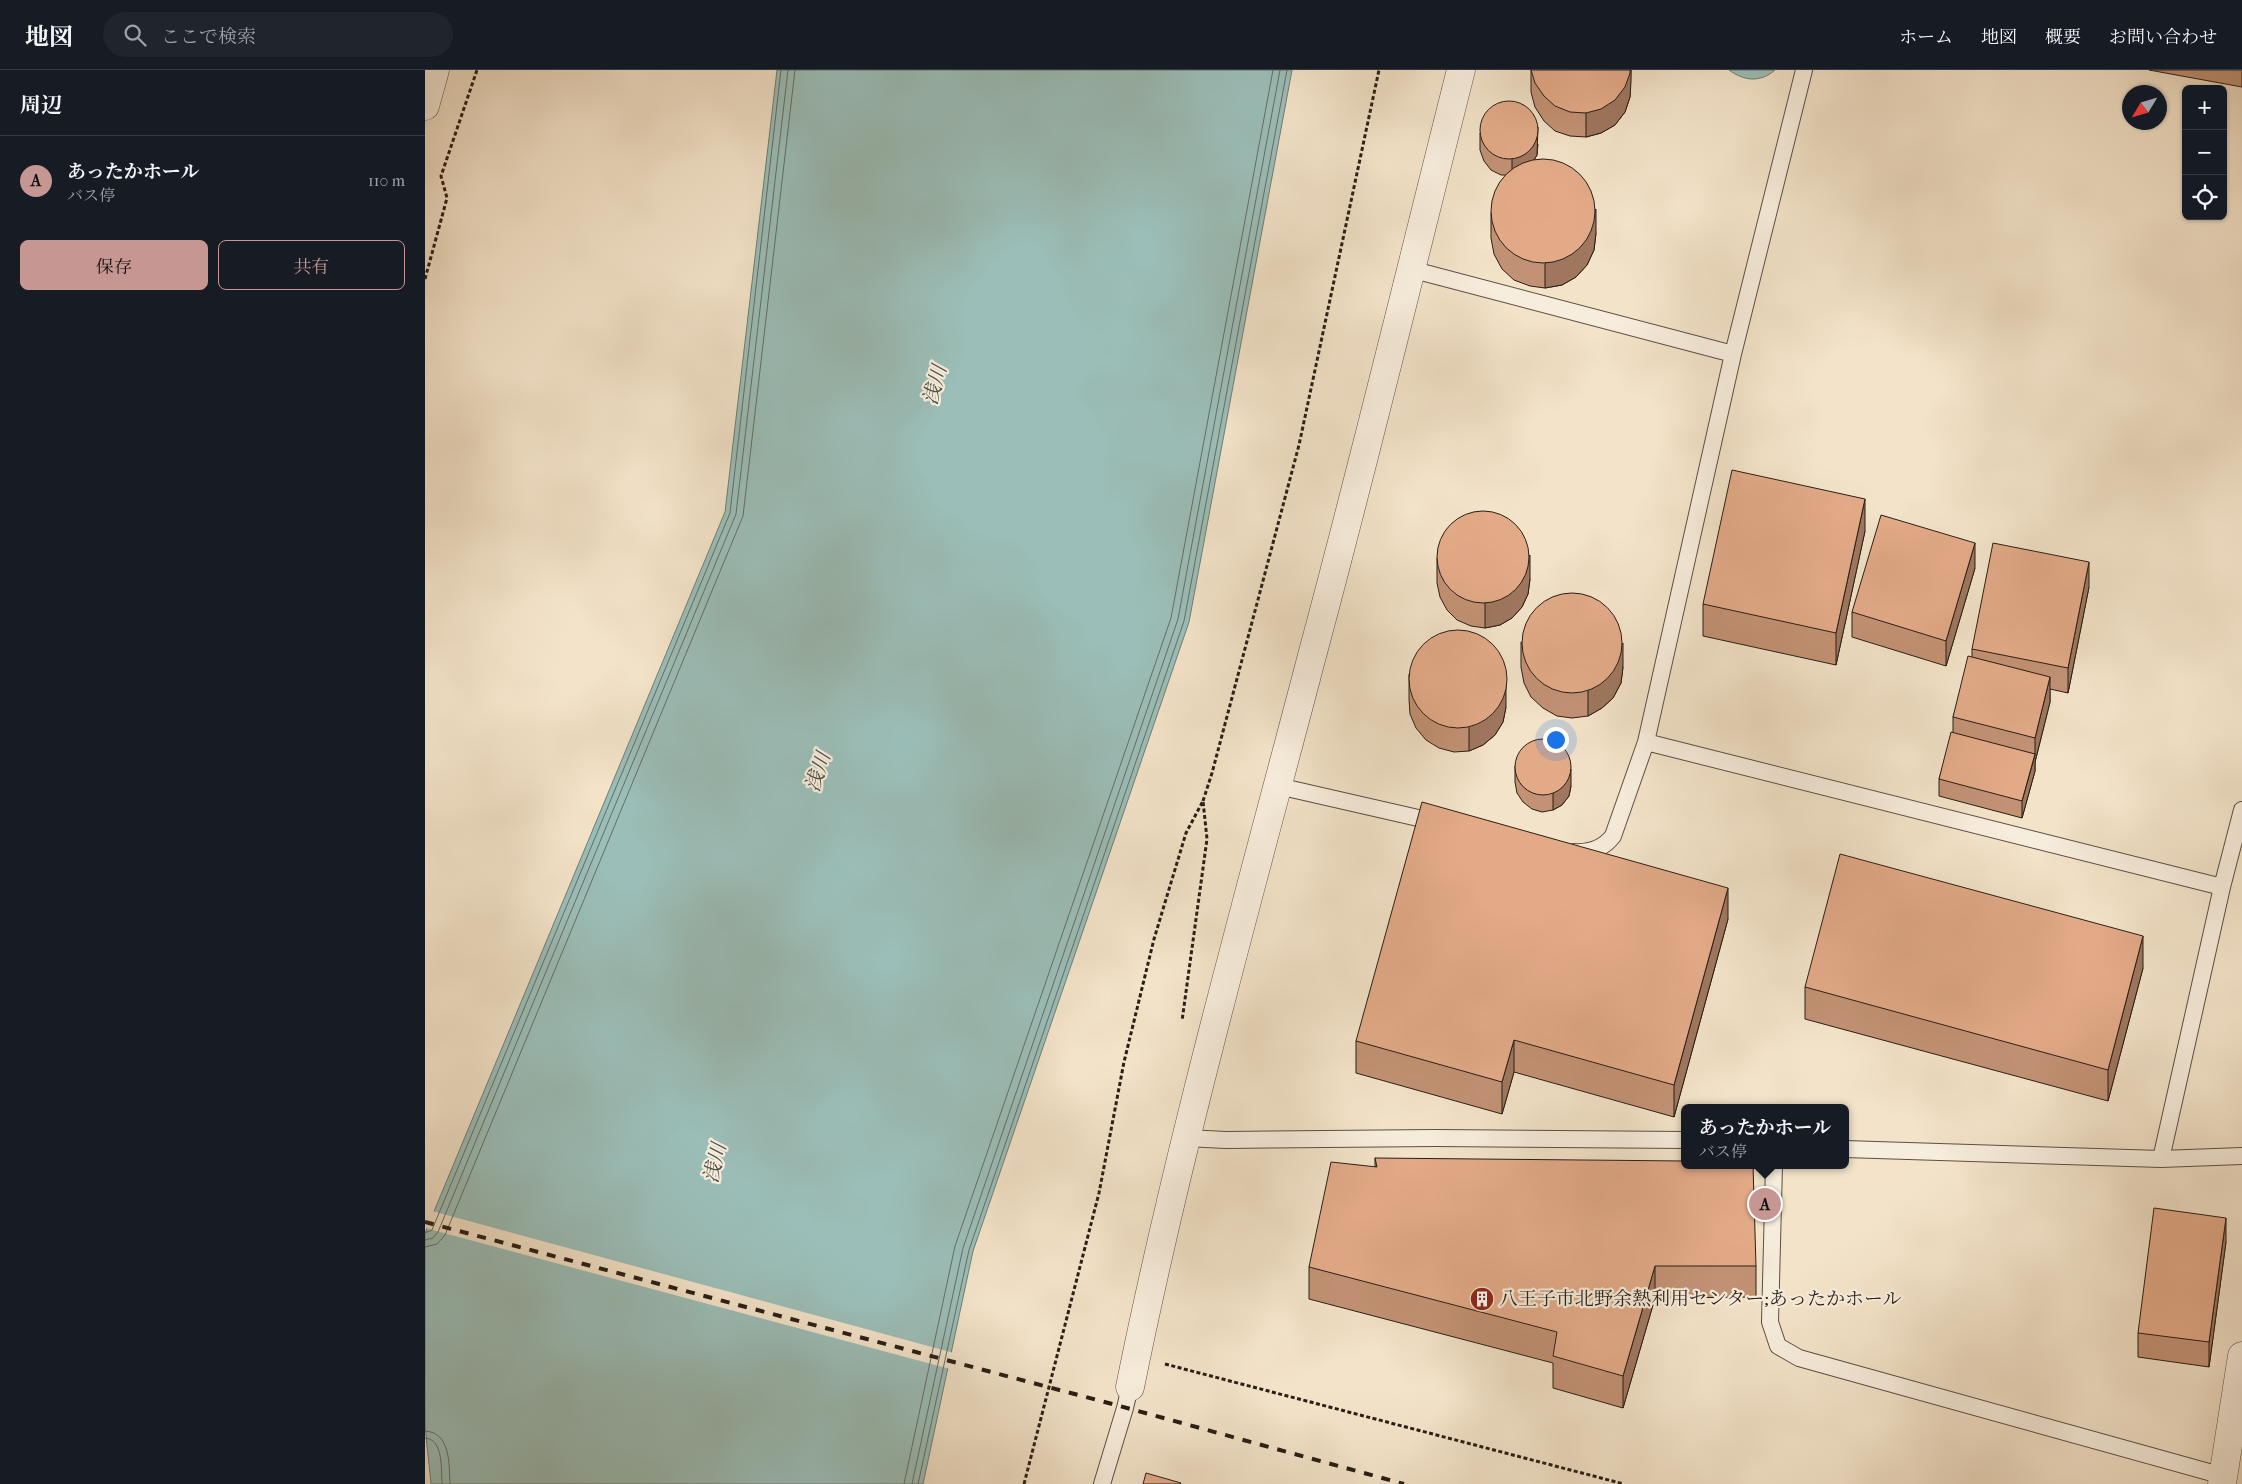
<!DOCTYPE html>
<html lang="ja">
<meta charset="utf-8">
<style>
body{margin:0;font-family:"IM FELL French Canon","Noto Serif JP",serif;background:#20242c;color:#f1f3f6}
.controls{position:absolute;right:15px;top:15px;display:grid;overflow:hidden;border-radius:8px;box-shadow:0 1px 4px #0004}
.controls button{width:45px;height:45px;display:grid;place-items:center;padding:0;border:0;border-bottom:1px solid #363941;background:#171b24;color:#f1f3f6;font:25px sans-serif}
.compass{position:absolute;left:1697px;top:15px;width:45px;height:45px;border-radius:50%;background:#171b24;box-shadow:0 1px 4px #0004;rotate:232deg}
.you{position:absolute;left:1130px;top:669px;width:18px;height:18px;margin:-12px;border:4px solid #fff;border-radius:50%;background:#1a73e8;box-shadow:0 0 0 8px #1a73e833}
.badge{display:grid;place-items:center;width:32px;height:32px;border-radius:50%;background:#c59692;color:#111;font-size:16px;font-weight:700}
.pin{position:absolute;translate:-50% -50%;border:2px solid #fff;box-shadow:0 1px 5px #0006}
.popup{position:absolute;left:1256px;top:1034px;width:168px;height:65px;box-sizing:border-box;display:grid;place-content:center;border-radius:8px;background:#171b24;filter:drop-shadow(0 1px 4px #0005);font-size:16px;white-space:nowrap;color:#9ea1a6}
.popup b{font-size:19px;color:#f1f3f6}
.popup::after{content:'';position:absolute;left:50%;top:100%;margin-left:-10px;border:10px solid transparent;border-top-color:#171b24}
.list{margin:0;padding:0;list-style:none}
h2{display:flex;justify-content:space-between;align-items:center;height:65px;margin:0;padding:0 20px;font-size:21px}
h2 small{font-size:16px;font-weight:400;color:#9ea1a6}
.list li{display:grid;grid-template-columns:32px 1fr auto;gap:15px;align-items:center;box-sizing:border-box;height:90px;padding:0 20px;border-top:1px solid #363941}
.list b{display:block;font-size:19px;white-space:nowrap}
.list p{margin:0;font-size:16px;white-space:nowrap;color:#9ea1a6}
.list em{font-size:16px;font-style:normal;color:#9ea1a6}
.actions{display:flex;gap:10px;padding:15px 20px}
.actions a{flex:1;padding:11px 0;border:1px solid #c59692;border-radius:8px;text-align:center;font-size:18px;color:#c59692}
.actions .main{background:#c59692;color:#111}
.icon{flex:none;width:28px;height:28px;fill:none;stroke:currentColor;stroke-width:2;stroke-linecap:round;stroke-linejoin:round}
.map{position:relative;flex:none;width:1817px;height:1414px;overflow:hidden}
header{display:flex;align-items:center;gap:30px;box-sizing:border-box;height:70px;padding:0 25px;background:#171b24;border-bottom:1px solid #363941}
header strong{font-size:24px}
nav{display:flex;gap:28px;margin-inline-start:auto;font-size:18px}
.search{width:350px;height:45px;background:#20242c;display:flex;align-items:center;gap:12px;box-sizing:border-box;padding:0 18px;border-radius:28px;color:#9ea1a6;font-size:19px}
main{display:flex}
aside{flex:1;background:#171b24}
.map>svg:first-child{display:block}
</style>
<header>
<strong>地図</strong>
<div class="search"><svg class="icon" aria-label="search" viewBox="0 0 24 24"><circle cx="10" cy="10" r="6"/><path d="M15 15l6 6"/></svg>ここで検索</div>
<nav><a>ホーム</a><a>地図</a><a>概要</a><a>お問い合わせ</a></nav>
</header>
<main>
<aside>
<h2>周辺<small></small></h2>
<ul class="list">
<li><span class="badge">A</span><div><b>あったかホール</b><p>バス停</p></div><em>110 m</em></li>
</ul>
<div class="actions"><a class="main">保存</a><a>共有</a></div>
</aside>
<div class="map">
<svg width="1817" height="1414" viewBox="0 0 1817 1414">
<rect width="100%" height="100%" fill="#f3e3c9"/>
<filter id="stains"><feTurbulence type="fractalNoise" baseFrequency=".004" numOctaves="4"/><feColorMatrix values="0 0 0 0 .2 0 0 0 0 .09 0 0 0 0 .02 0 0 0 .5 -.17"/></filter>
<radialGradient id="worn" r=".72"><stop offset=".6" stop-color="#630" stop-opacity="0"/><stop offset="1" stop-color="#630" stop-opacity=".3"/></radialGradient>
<path fill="#9bbeb8" stroke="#6d7e77" d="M352,0H867L764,552L548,1181L498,1414H6L0,1356V1163L300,442Z
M1304,0H1350C1335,13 1319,11 1304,0Z"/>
<path fill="#f3e3c9" d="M7,1141L529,1283L525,1299L0,1158Z"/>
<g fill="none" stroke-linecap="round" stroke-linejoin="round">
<path stroke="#626e67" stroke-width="1" d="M0,1163L7,1160L305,443L356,0
M0,1170L8,1168L13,1162L311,444L363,0
M0,1177L12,1174L20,1165L318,446L370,0
M0,1361C26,1362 24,1395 25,1414
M0,1368C19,1369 16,1400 17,1414
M479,1414L530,1176L746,548L848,0
M487,1414L538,1178L753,549L855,0
M493,1414L544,1180L759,551L862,0"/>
<g stroke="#5c4f43" stroke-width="18">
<path id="lane" d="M985,199L1308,284
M1221,672L1797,817
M853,716L1015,753
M1149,782C1165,783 1178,779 1188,766L1221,672L1308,284L1379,0
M761,1068L801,1070L1010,1068L1260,1070
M1420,1079L1736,1089L1817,1086
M1736,1089L1797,817L1817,740
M1349,1095L1345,1252L1353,1276L1374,1288L1798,1406
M677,1414L700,1338L705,1317"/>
</g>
<g stroke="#5c4f43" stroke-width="29">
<path id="street" d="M0,36L10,0
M705,1317C755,1070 824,826 888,582C940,389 987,194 1036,0
M1797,1414L1817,1286"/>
</g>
<path stroke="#291e16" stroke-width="3" stroke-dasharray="4 2.5" stroke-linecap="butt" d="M0,209L22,128L16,106L52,0
M778,731L787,703L874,375L954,0
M740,1294L1199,1414
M599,1414L674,1123L699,992L729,869L761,763L778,731L782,769L757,951"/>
<use href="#lane" stroke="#f7eddc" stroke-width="16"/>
<use href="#street" stroke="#f7eddc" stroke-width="28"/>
<path stroke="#291e16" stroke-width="4" stroke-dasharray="9 9" stroke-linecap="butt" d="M0,1152L691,1335L979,1414"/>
</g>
<path fill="#c39275" stroke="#291e16" d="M1106,0H1206L1205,27L1200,42L1190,55L1176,63L1161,67L1145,66L1130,61L1119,51L1110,37L1106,22Z
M1724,0H1817V17Z
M1055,63L1113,74L1112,85L1109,90L1171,163L1169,180L1162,195L1151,207L1137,215L1120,218L1105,216L1089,210L1077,199L1069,184L1066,168V143L1081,105H1076L1066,100L1059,91L1055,80Z
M1440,461L1411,595L1278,566V534Z
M1012,488L1105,509L1103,524L1097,537L1087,548L1075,555L1060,558L1046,556L1032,550L1022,540L1015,527L1012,513Z
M1550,498L1521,596L1427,567V542Z
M1664,517L1643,623L1625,619V632L1610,692V701L1597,748L1514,726V709L1528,662V647L1547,587V579Z
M1096,572L1198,597L1196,613L1188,628L1177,638L1163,646L1147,648L1132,646L1118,638L1106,627L1099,613L1096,597Z
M984,604L1081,637L1078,652L1070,665L1058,675L1044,681L1029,682L1014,678L1001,670L991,658L985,644L984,629Z
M1090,696L1146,716L1144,726L1137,735L1128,740L1117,742L1107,739L1098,732L1092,723L1090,712Z
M1303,849L1249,1047L1089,1002L1077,1044L931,1003V971Z
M1718,898L1683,1031L1380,949V917Z
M950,1088L1331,1196V1227L1230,1228L1198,1338L1128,1318V1293L884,1229V1197L950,1097Z
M1801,1172L1784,1297L1713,1287V1263Z"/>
<path fill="#9f775f" stroke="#291e16" d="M1205,0H1206V12L1205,27L1200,42L1190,55L1176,63L1161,67V43Z
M1113,57L1112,85L1106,95L1087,106V89Z
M1171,139V163L1169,180L1162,195L1151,207L1137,215L1120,218V194Z
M1440,429V461L1411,595V563Z
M1550,473V498L1521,596V571Z
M1105,485V509L1103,524L1097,537L1087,548L1075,555L1060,558V533Z
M1664,492V517L1643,623V598Z
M1198,573V597L1196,613L1188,628L1177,638L1163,646V621Z
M1625,607V632L1610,692V701L1597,748V731L1610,685V668Z
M1081,613V637L1078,652L1070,665L1058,675L1044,681V656Z
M1146,699V716L1144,726L1137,735L1128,740V724Z
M1303,818V849L1249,1047V1015Z
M1718,866V898L1683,1031V1000Z
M1089,970V1002L1077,1044V1012Z
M1801,1148V1172L1784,1297V1272Z
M1230,1196V1228L1198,1338V1306Z"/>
<path fill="#e3aa88" stroke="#291e16" d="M1106,0H1205V3L1200,17L1190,30L1176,39L1161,43L1145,42L1130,36L1119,26L1110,13Z
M1055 60a29 29 0 1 1 58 0a29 29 0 1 1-58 0Z
M1066 141a52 52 0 1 1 104 0a52 52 0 1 1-104 0Z
M1307,400L1440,429L1411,563L1278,534Z
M1012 487a46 46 0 1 1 92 0a46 46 0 1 1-92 0Z
M1456,445L1550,473L1521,571L1427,542Z
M1568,473L1664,492L1643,598L1547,579Z
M1097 573a50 50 0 1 1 100 0a50 50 0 1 1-100 0Z
M984 609a49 49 0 1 1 98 0a49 49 0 1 1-98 0Z
M1543,586L1625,607L1610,668L1528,647Z
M1526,662L1610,684L1597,731L1514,709Z
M1090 697a28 28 0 1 1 56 0a28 28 0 1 1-56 0Z
M997,732L1303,818L1249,1015L1089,970L1077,1012L931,971Z
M1415,784L1718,866L1683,1000L1380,917Z
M950,1088L1260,1091V1095H1328L1331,1196H1230L1198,1306L1128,1286L1132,1262L884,1197L906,1092L952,1097Z
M1729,1138L1801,1148L1784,1272L1713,1263Z
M721,1403L756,1413L755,1414H718Z"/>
<defs>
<g id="building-disc" transform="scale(1.25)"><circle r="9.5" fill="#8f2418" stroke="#f7eddc"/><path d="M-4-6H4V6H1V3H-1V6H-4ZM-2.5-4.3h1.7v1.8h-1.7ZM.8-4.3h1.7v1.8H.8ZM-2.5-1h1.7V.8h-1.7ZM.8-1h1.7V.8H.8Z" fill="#fff"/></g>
</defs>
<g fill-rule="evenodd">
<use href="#building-disc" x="1057" y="1229"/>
</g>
<g text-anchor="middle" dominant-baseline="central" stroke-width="4.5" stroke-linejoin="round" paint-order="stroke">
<g font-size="19" fill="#291e16" stroke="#f7eddc" text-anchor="start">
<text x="1074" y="1229">八王子市北野余熱利用センター;あったかホール</text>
</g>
<g font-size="20" font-style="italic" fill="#4b4e47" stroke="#f7eddc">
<text transform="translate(510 315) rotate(-75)">浅川</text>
<text transform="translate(393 702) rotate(-72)">浅川</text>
<text transform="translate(290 1093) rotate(-77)">浅川</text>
</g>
</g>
<rect width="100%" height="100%" filter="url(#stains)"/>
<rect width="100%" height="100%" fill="url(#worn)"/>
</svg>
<div class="controls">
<button>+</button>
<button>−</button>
<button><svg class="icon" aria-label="locate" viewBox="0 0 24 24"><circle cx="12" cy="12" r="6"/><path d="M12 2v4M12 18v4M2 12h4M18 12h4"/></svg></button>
</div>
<svg class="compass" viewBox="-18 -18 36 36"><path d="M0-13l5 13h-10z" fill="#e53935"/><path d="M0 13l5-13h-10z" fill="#9ea1a6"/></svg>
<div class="you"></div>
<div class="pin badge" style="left:1340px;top:1134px">A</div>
<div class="popup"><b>あったかホール</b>バス停</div>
</div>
</main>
